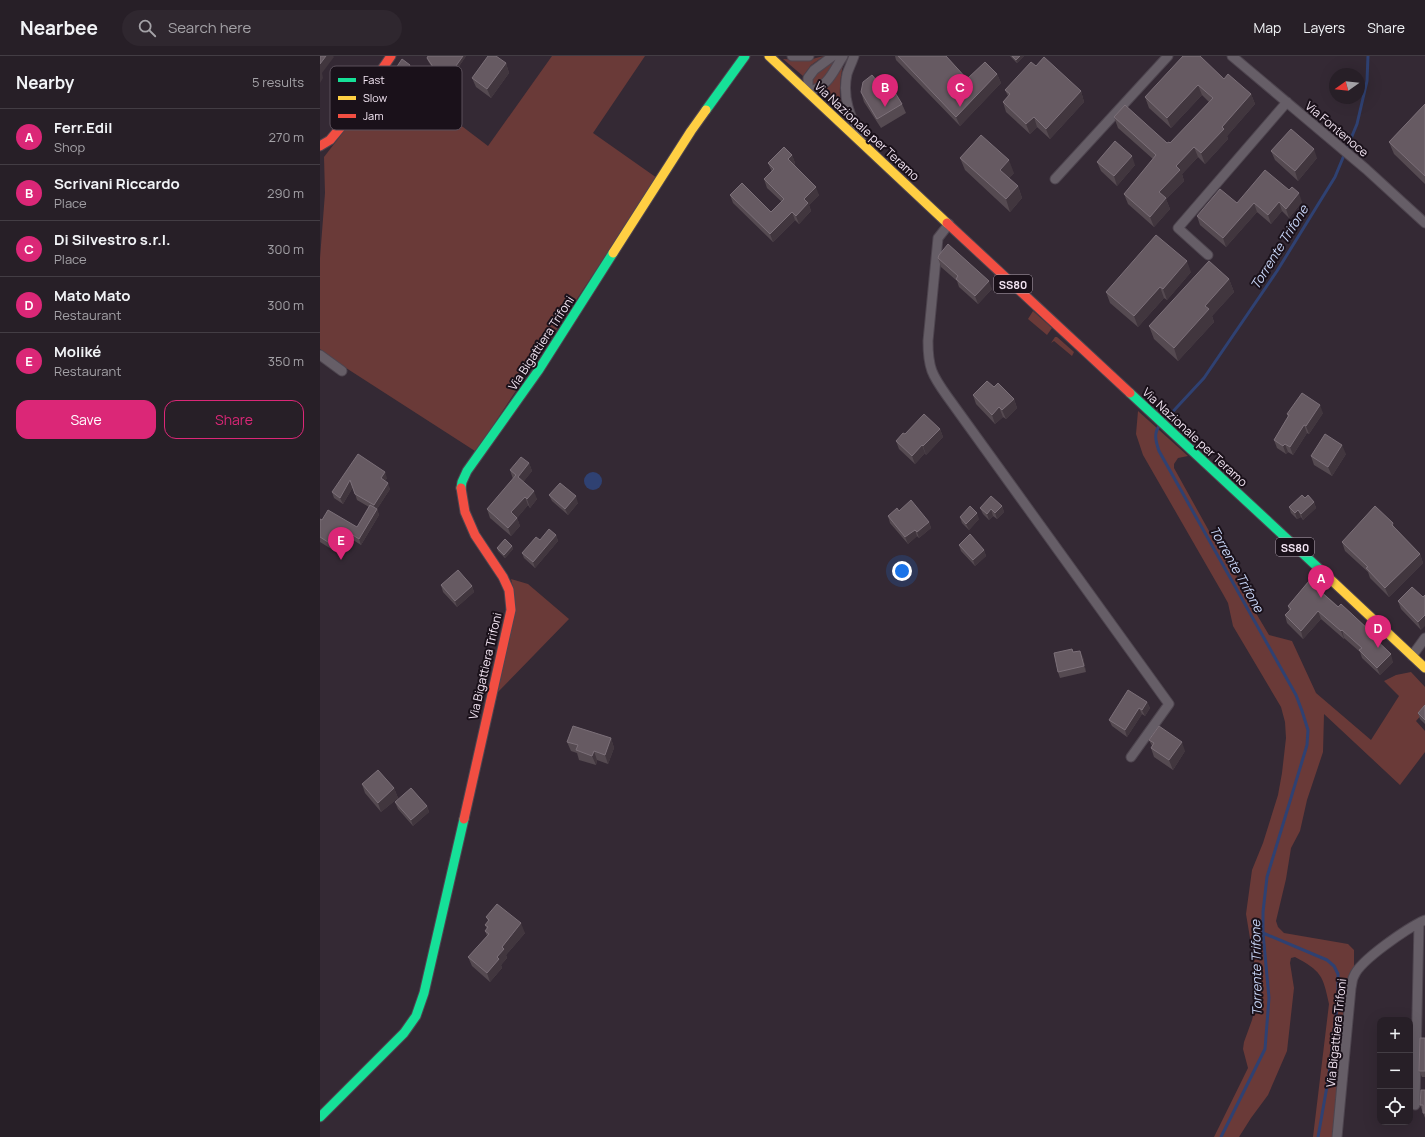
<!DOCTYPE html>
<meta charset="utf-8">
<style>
body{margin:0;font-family:Manrope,sans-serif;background:#2f272f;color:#f1f3f6}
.controls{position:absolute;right:12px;bottom:12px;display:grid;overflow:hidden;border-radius:8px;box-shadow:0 4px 16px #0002}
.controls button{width:36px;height:36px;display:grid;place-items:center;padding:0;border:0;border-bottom:1px solid #433d44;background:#271f27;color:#f1f3f6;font:20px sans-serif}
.compass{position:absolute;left:1009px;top:12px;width:36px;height:36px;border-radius:50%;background:#271f27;box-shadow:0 4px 16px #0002;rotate:255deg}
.you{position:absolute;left:582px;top:515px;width:14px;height:14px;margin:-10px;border:3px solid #fff;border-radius:50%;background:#1a73e8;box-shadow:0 0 0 6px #1a73e833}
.badge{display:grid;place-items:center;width:26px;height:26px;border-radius:50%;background:#db2777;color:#fff;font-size:13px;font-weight:700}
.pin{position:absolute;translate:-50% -33px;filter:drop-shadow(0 1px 2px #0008)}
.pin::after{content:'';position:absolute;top:21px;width:14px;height:12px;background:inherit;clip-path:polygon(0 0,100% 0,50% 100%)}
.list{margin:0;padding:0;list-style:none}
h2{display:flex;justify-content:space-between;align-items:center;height:52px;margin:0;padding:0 16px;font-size:17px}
h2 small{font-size:13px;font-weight:400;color:#a4a2a7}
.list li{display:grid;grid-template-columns:26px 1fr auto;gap:12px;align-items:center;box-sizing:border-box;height:56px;padding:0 16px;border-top:1px solid #433d44}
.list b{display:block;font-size:15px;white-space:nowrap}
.list p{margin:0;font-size:13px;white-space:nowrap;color:#a4a2a7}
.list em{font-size:13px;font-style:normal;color:#a4a2a7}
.actions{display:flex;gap:8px;padding:12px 16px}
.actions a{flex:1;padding:9px 0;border:1px solid #db2777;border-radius:12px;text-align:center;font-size:14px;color:#db2777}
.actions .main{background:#db2777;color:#fff}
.icon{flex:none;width:22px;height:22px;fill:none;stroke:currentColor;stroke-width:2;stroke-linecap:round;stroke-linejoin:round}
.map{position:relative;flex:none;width:1105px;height:1081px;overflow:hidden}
header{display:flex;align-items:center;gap:24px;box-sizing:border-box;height:56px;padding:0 20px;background:#271f27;border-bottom:1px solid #433d44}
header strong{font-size:19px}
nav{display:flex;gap:22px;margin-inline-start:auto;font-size:14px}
.search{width:280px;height:36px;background:#2f272f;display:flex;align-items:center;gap:10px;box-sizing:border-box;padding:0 14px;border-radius:22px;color:#a4a2a7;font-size:15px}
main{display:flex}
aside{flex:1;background:#271f27}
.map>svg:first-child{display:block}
</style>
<header>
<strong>Nearbee</strong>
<div class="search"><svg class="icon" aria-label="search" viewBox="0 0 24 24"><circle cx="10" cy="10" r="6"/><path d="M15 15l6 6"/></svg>Search here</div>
<nav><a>Map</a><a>Layers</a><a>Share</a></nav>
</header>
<main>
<aside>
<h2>Nearby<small>5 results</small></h2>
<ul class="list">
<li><span class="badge">A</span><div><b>Ferr.Edil</b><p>Shop</p></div><em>270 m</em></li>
<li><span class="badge">B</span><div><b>Scrivani Riccardo</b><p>Place</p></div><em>290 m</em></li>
<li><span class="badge">C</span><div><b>Di Silvestro s.r.l.</b><p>Place</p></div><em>300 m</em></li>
<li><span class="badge">D</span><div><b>Mato Mato</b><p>Restaurant</p></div><em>300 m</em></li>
<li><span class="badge">E</span><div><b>Moliké</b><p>Restaurant</p></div><em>350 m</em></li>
</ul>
<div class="actions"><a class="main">Save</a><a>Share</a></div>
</aside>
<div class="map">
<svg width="1105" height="1081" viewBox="0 0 1105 1081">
<rect width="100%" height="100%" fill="#342934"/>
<path fill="#6a3a38" d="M232,0H325L273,77L337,122L170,374L155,395L23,310L0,293V202L5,137L4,101L59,30L110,64L118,52L168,90Z
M504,0L491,9L483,20L463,3L488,4Z
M524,4C520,22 518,37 522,55L501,37L509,28Z
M513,5V8C507,17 504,24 494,29L490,26L491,21Z
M713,255L732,272L727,279L708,263Z
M735,281H737L754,296L752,300L734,285L731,287Z
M818,355L868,400L858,402L854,408V412L899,493L904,496L921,528V532L949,579L972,585L996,637L1051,684L1079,640L1064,625L1076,619L1091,616L1105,631V655L1096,665L1105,675V696L1080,729L1004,658L1003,696L987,744L980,775L971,792L966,823L956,865L958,871L964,877L1028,888L1034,894V919L1017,1081H993L1009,948C1003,919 1001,915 975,901L971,902L970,907L974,932L967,995L948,1039L931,1062L919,1081H894L928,1012L923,993L924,986L932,964L936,948L937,924L926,858L932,814L943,787L958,739L962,717L966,682L965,666L961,651L913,570L908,547L903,538L823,399L816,378Z
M191,523L208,528L249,563L178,636L194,535Z"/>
<path fill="#2f4172" d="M264 425a9 9 0 1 1 18 0a9 9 0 1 1-18 0Z"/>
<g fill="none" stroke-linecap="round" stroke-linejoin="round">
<path stroke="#2f4172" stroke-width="3" d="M845,364L884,322L957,215L1015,121L1037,68L1047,25L1048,0
M840,369C833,377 836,386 839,395L976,639L982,655L988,674L987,689L947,821L943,856V877L949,942L945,993L901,1081
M943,877L1007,904L1014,910L1018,918V942L1009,1019L998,1081"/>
<g stroke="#4e454f" stroke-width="11">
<path id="street" d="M472,0H489
M513,0L494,14L488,22V36C509,30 512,17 523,0
M534,0C532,6 529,12 527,18C522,41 530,61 541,81
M912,0L1046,113L1105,167
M735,123L848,0
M629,168L618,182L608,285C608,312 612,319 627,340L849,648L811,701
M888,199L858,172L967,46
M0,299L22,315
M1092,600L1105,582
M1095,1049L1099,867
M1017,1081L1031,932C1032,928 1032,923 1034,920C1040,904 1089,871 1105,864"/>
</g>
<g stroke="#4e454f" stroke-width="11">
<path id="fast" d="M386,54L425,0
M810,337L1007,520
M141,432L142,426L147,415L218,315L293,197
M0,1061L84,977L96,960L104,937L144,763"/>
</g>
<g stroke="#4e454f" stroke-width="11">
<path id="slow" d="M449,0L627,167
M293,197L371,75L386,54
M1007,520L1105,612"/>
</g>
<g stroke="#4e454f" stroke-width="11">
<path id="jam" d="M0,90L10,84L30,60L71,0
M627,167L810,337
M141,432L145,456L155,479L183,521L189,534L191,554L144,763"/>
</g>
<use href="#street" stroke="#665e67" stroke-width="9"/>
<use href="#fast" stroke="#16e098" stroke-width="9"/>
<use href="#slow" stroke="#ffcf43" stroke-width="9"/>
<use href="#jam" stroke="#f24e42" stroke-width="9"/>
</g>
<path fill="#554a51" d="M146,0L127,28H123L108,5L107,2Z
M575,0H626L647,23L677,18L681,27L640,70L576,4Z
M690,0H704L697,7Z
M186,7L189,17L171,42L156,31L152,22Z
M716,10L761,35L764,46L730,83L717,71L710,78L686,56L683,46L688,40L685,34Z
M92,12L75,36L67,30L66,27Z
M904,23L931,38L935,48L907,80L908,83L885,108L878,101L862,118L864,125L846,143L850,153L834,171L808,148L804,138L833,103L798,72L794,61L847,87H850L889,46L882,39L851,72L829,52L825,41Z
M557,25L582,48L586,57L561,72L544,46L541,36Z
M97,36L117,37L118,40L112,49L98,39Z
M1105,48V128L1074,98L1069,86Z
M951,95L997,102L978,125L955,104Z
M472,99L475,107L474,108L499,139L489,149L491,155L479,168L475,164L453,186L413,147L410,139L451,156L462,146L447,132L444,123L452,116L448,107Z
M640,102L694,117L689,122L698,130L702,142L690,156L645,114Z
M777,106L815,109L797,130L781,115Z
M969,134L982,146L969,162L962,155L951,168L937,156L906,191L880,169L877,160L917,147Z
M618,202L672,233L658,248L639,231L637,225L621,211Z
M871,216L847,244L844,242L818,271L790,247L786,236Z
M909,223L914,236L892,260L894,266L858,305L834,283L829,270Z
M674,331L694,343L697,352L686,363L683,361L675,368L656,348L653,339Z
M1003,357L989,378L987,377L973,399L968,396L966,398L957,392L954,384L968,361L967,358Z
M620,373L623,381L606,399L605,397L595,408L579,393L576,385Z
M1026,398L1012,420L994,409L991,400Z
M209,407L212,415L203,426L217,443L210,452L208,449L197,462L200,470L191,480L170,462L167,453L193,423L190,414Z
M67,422L65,425L70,433L57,453L59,459L41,489L30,482L21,499L0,486V463L2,464L37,471L49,451L37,444L33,431L23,448L14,442L12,436Z
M229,439L258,447L248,459L232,445Z
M994,446L996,452L983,464L981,461L977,463L971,457L969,451Z
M682,450L684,456L677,463L673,460L669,464L663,458L660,452Z
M579,455L609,466L611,472L599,482L597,480L588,488L570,467L568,460Z
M640,461L659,463L649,474L642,467Z
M1076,473L1100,498L1103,507L1069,541L1050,522L1048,516L1025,495L1022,486Z
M236,479L238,485L215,512L204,502L202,497L220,484Z
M639,489L664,494L666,500L655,510L641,495Z
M192,490L193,493L185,502L178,495L177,492Z
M989,525L1052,579L1073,606L1060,619L1042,602L1040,596L1024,582V583L1001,563L983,583L967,567L965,559L969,555L968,550Z
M121,529L152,530L154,536L137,551L123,536Z
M1103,541L1101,574L1081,553L1078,545Z
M752,593L753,596L763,601L766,616L740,622L738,616Z
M827,646L830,652L825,660L822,658L807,681L792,670L789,664Z
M1105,649V668L1100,663L1098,657Z
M291,682L294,692L288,708L277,704L276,709L259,704L257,697L251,695L247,686Z
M829,684L865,695L853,714L834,701L831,692L832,690Z
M42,728L74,732L78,742L61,756L45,737Z
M75,746L107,750L109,756L93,770L78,753Z
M166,861L205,877L186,899L187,902L181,909L182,912L170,926L152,910L148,901L167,880L165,875L167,873L165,869L168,865Z
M1105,982V1021H1102L1099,1015Z
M1105,1034V1062L1100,1049Z"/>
<path fill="#41363e" d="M6,0H13L14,1L2,17L3,22L0,27V8Z
M143,0H146L127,28L126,24Z
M700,0H704L697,7L696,4Z
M186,7L189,17L171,42L167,33Z
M90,9L92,12L75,36L74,33Z
M677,18L681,27L640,70L636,61Z
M878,29L882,39L851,72L847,62Z
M761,35L764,46L730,83L726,73Z
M117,37L118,40L112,49L111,46Z
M931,38L935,48L907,80L908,83L885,108L881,97L902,71Z
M714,61L717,71L710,78L706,68Z
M874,91L878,101L862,118L864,125L846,143L850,153L834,171L830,161L839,136L856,110Z
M994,93L997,102L978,125L975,115Z
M472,99L475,107L471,111L468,103Z
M812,100L815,109L797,130L794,120Z
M689,104L694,117L685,127L680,114Z
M698,130L702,142L690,156L686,143Z
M496,131L499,139L489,149L491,155L479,168L476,160L484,143Z
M979,137L982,146L969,162L966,153Z
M959,146L962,155L951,168L948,159Z
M934,147L937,156L906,191L903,182Z
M472,156L475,164L453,186L450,178Z
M867,205L871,216L847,244L843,233Z
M909,223L914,236L892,260L894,266L858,305L854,292L885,250Z
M669,225L672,233L658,248L655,240Z
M840,231L844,242L818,271L814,260Z
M694,343L697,352L686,363L682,354Z
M1000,349L1003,357L989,378L986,370Z
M679,351L683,361L675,368L672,359Z
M984,369L987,377L973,399L970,391Z
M620,373L623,381L606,399L603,390Z
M965,388L968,396L966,398L963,390Z
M602,389L605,397L595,408L592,400Z
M1022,389L1026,398L1012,420L1008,411Z
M209,407L212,415L201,429L198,421Z
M65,416L67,422L63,428L61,422Z
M30,424L33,431L23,448L20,442Z
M68,427L70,433L57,453L59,459L41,489L39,483L56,455L54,449Z
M214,435L217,443L210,452L207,443Z
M256,440L258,447L248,459L245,453Z
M205,441L208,449L197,462L200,470L191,480L188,472L191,456Z
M994,446L996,452L983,464L981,458Z
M682,450L684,456L677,463L675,457Z
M671,453L673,460L669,464L667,458Z
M978,454L981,461L977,463L975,457Z
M657,457L659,463L649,474L646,468Z
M609,466L611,472L599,482L597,476Z
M1073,467L1077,477L1072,469Z
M595,474L597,480L588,488L585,481Z
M28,476L30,482L21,499L19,493Z
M236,479L238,485L215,512L213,506Z
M192,490L193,493L185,502L184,499Z
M664,494L666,500L655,510L653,504Z
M1100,498L1103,507L1069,541L1065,532Z
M152,530L154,536L137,551L135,545Z
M998,555L1001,563L983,583L981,575Z
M1105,559V570L1101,574L1098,566Z
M1022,574L1024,582V583L1021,575Z
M760,595L763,601L766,616L764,610Z
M1071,598L1073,606L1060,619L1057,612Z
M827,646L830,652L825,660L822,654Z
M819,652L822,658L807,681L805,674Z
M291,682L294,692L288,708L285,699Z
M862,686L865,695L853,714L849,704Z
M274,695L277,704L276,709L272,700Z
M74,732L78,742L61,756L58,747Z
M107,750L109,756L93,770L91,764Z
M201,867L205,877L186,899L187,902L181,909L182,912L170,926L167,917L177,901L182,891Z"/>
<path fill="#665a62" stroke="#7c7079" d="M0,0H6L0,8Z
M108,0H143L126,24H122L107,2Z
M168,0H176L186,7L167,33L152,22Z
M578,0H626L647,23L665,6L677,18L636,61Z
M692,0H700L696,4Z
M863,0H880L904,23L908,18L931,38L902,71L904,73L881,97L874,91L856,110L860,114L839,136L846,142L830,161L804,138L836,99L794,61L805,49L847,87L849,86L850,87L893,42L878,29L847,62L825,41Z
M724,1L761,35L726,73L714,61L706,68L683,46L690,38L685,34L711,6L716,10Z
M82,3L90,9L74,33L66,27Z
M552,19L557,25L565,20L582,48L557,63L541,36L543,26Z
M1105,48V120L1069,86Z
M971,73L994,93L975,115L951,95Z
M661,79L689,104L680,114L698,130L686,143L640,102Z
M795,85L812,100L794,120L777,106Z
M464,91L472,99L468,103L496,131L484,143L488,147L476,160L472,156L450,178L410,139L422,127L451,156L464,143L444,123L454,113L448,107Z
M945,114L969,134L972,131L979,137L966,153L959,146L948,159L934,147L903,182L877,160L900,133L917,147Z
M836,179L867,205L843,233L840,231L814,260L786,236Z
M628,188L669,225L655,240L636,223L638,220L618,202L619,199Z
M889,205L909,223L885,250L889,253L854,292L829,270Z
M667,325L674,331L678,327L694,343L682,354L679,351L672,359L653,339Z
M982,337L1000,349L986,370L984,369L970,391L965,388L963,390L954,384L969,359L967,358Z
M604,358L620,373L603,390L602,389L592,400L576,385L583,377L585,378Z
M1005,378L1022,389L1008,411L991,400Z
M38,398L65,416L61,422L68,427L54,449L35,438L30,424L20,442L12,436Z
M201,401L209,407L198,421L214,435L207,443L205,441L191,456L197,462L188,472L167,453L196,419L190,414Z
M240,427L256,440L245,453L229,439Z
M982,439L985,442L988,439L994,446L981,458L978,454L975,457L969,451Z
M671,440L682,450L675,457L671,453L667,458L660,452Z
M591,444L609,466L597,476L595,474L585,481L568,460L577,452L579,455Z
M50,449L57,453L39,483L28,476L19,493L0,481V463L2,464L8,454L37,471Z
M650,450L657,457L646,468L640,461Z
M1055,450L1073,467L1072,469L1100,498L1065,532L1046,512L1048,511L1022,486Z
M229,473L236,479L213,506L202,497L216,481L220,484Z
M650,478L664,494L653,504L639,489Z
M185,483L192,490L184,499L177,492Z
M138,514L152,530L135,545L121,529Z
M989,525L1018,551L1021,548L1034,560L1050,575L1049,577L1071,598L1057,612L1039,594L1042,592L1022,574L1021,575L998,555L981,575L965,559L971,553L968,550Z
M1092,531L1103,541L1105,539V559L1098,566L1078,545Z
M752,593L753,596L760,595L764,610L738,616L734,597Z
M808,634L827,646L822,654L819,652L805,674L789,664Z
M1105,649V664L1098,657Z
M253,670L291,682L285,699L274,695L272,700L256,694L258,689L247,686Z
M839,670L862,686L849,704L831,692L834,687L829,684Z
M58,714L74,732L58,747L42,728Z
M91,732L107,750L91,764L75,746Z
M177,848L201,867L182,891L184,893L177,901L179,903L167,917L148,901L169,878L165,875L168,871L165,869L169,864L166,861Z
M1100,982H1105V1015H1099Z
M1101,1034H1105V1057H1103V1049H1100Z"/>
<g text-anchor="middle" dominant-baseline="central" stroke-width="4" stroke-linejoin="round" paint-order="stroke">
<g fill="#1a111a" stroke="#b1a5b1" stroke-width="1">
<rect x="674" y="219" width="38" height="18" rx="3"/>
<rect x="956" y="482" width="38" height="18" rx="3"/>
</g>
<g font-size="11" font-weight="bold" fill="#f2e4f2">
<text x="693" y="228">SS80</text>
<text x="975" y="491">SS80</text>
</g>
<g font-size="12" fill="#f2e4f2" stroke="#1a111a">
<text transform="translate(1017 73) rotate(40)">Via Fontenoce</text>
<text transform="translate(547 75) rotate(43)">Via Nazionale per Teramo</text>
<text transform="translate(221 287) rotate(-57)">Via Bigattiera Trifoni</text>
<text transform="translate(875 381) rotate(43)">Via Nazionale per Teramo</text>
<text transform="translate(165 610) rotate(-77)">Via Bigattiera Trifoni</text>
<text transform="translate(1016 977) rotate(-84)">Via Bigattiera Trifoni</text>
</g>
<g font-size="13" font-style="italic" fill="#c7d5f7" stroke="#1a111a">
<text transform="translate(959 191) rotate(-58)">Torrente Trifone</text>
<text transform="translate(917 513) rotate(61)">Torrente Trifone</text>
<text transform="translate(936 912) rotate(-91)">Torrente Trifone</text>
</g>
</g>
<rect x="10" y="10" width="132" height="64" rx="6" fill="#1a111a" stroke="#5b505b" stroke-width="1"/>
<rect x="18" y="22" width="18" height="4" fill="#16e098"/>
<rect x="18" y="40" width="18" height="4" fill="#ffcf43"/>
<rect x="18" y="58" width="18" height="4" fill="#f24e42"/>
<g font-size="11" fill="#f2e4f2">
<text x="43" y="28">Fast</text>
<text x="43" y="46">Slow</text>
<text x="43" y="64">Jam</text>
</g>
</svg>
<div class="controls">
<button>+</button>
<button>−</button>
<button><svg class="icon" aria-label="locate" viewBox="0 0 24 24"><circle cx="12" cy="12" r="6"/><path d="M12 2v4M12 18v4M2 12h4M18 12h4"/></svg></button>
</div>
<svg class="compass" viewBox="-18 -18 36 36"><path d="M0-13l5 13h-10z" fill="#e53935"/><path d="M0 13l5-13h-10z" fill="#a4a2a7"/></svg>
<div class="you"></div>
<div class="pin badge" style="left:1001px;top:542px">A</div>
<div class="pin badge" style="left:565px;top:51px">B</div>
<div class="pin badge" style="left:640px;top:51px">C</div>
<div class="pin badge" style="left:1058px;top:592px">D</div>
<div class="pin badge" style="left:21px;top:504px">E</div>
</div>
</main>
